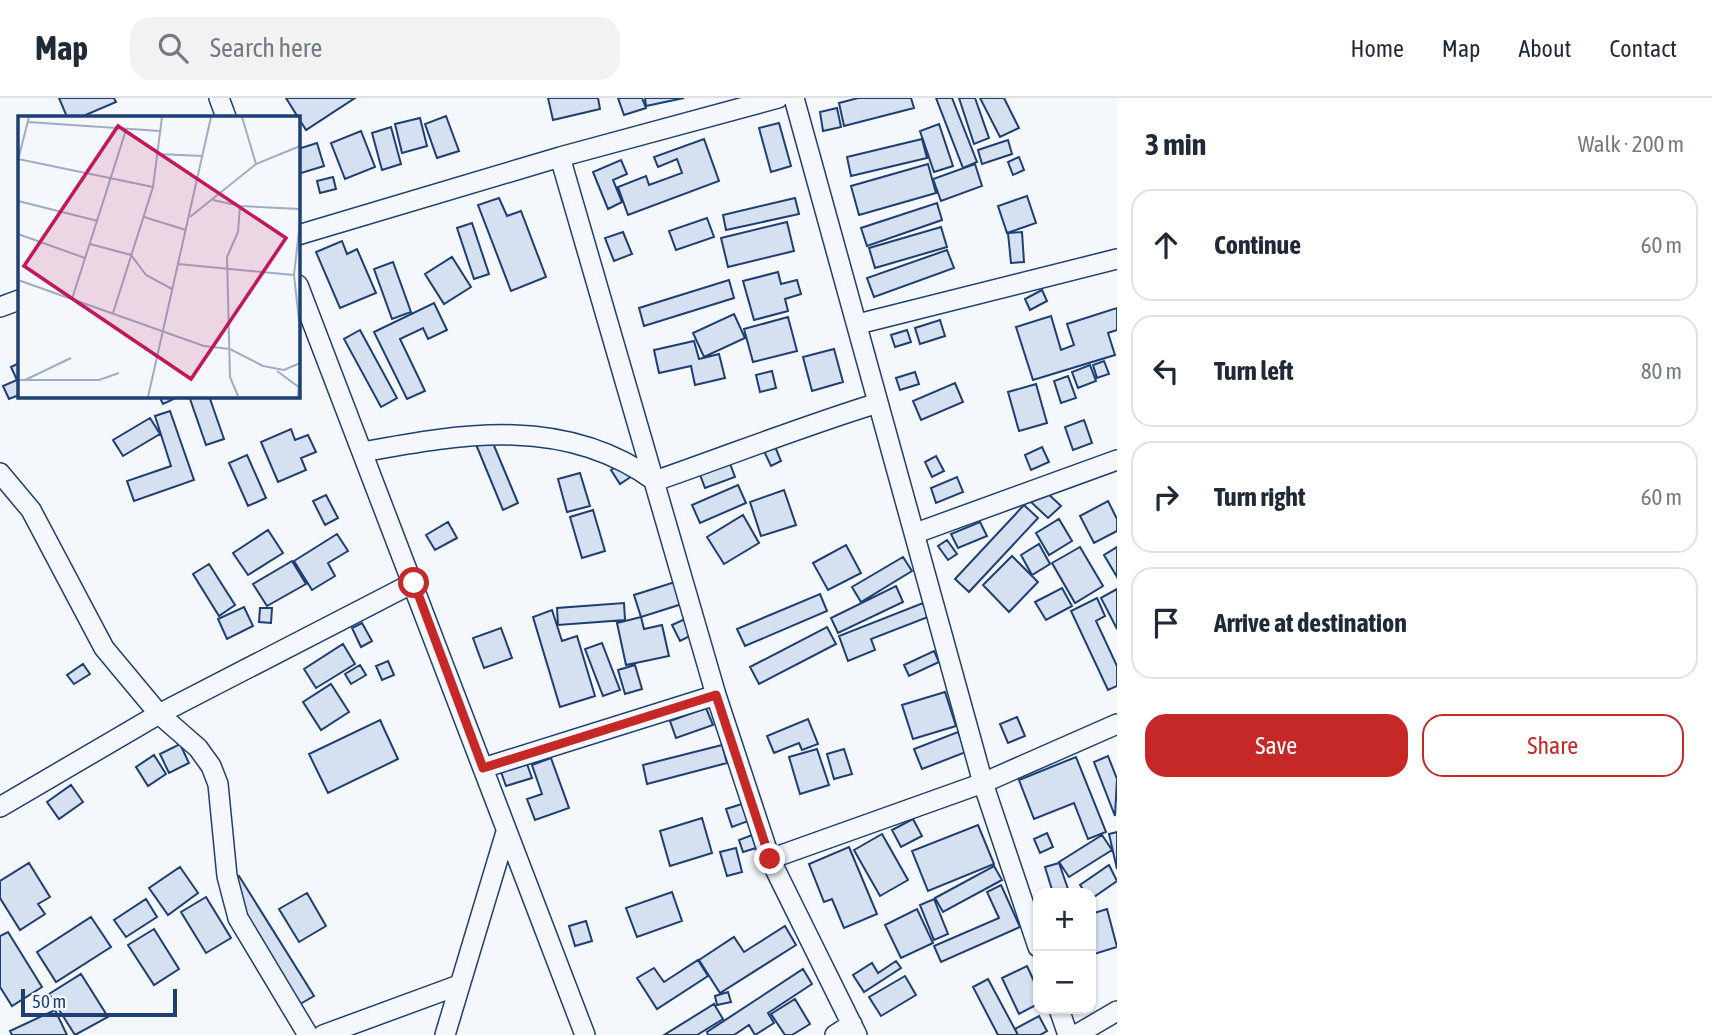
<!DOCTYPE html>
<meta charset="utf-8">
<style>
body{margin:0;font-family:"Asap Condensed",sans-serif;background:#f2f2f3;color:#1f2937}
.controls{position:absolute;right:21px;bottom:21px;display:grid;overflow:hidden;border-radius:14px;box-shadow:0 2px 5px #0004}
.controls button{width:63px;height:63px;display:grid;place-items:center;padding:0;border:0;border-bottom:2px solid #e0e1e3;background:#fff;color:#1f2937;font:35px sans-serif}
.scale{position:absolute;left:21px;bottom:18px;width:156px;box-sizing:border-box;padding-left:7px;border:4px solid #1d3f73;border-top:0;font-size:19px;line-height:24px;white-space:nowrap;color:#1d3f73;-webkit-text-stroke:5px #f4f7fb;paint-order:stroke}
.stop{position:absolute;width:21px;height:21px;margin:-16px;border:5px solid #c62828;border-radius:50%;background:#fff}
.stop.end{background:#c62828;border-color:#fff;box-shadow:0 2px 7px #0008}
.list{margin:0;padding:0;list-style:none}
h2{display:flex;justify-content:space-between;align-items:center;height:91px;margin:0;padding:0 28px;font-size:30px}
h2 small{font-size:23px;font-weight:400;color:#747a83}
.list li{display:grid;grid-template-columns:46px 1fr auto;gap:21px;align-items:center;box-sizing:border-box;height:112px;margin:0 14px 14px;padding:0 14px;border:2px solid #e0e1e3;border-radius:21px}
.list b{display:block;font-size:26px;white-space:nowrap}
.list em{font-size:23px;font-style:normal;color:#747a83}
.actions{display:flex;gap:14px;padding:21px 28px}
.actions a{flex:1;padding:16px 0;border:2px solid #c62828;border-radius:21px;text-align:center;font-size:24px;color:#c62828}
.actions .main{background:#c62828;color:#fff}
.icon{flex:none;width:38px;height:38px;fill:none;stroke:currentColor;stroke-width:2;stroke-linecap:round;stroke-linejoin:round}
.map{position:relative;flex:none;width:1117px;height:937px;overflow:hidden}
header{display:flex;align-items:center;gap:42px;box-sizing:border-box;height:98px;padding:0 35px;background:#fff;border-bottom:2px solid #e0e1e3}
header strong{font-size:33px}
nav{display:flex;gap:38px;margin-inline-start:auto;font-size:24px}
.search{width:490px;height:63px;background:#f2f2f3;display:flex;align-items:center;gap:18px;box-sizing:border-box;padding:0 24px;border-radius:21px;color:#747a83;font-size:26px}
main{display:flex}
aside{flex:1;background:#fff}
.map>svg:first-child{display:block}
</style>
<header>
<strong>Map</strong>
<div class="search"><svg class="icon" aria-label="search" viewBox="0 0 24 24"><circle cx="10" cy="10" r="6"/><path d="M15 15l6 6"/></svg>Search here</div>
<nav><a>Home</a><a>Map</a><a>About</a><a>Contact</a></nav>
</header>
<main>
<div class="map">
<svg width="1117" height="937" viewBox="0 0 1117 937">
<rect width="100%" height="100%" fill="#f4f7fb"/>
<path fill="#d5e0f0" stroke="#1d3f73" stroke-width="2" d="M59,0H114L116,4L81,19H67Z
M286,0H355L306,32Z
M548,0H598L600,11L553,22Z
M618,0H642L646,10L624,17Z
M645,0H684L646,8Z
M858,0H911L914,10L844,28L839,5Z
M936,0H952L977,64L963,70Z
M959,0H975L989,40L974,46Z
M980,0H1004L1019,30L1000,39Z
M837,10L841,29L823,33L820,14Z
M446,18L459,53L437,60L425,26Z
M420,20L427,48L402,55L395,26Z
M779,25L791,68L771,74L759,30Z
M939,26L953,68L934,74L920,33Z
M391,29L401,66L382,72L372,35Z
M361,33L375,69L345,81L331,45Z
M704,41L719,83L628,117L618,89L646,78L649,87L682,75L677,61L658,69L654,59Z
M922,41L927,60L851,78L847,59Z
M1008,42L1012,56L982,66L978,52Z
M317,45L324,68L298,76V51Z
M1019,59L1024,72L1013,77L1008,64Z
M621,62L627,76L613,82L622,104L608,111L593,74Z
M928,66L936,95L859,117L851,88Z
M975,66L982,88L941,103L933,81Z
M333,79L336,91L320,95L317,83Z
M1027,98L1036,125L1007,135L998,108Z
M499,100L507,118L521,113L546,179L511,193L478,107Z
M795,100L799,116L726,132L723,117Z
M937,105L942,122L867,148L861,130Z
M707,120L714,139L676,152L669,133Z
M787,124L794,153L728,169L721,140Z
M472,125L489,176L474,181L457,130Z
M941,129L947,149L875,170L869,150Z
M623,134L632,156L614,163L605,140Z
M1022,134L1024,164L1011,165L1008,135Z
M342,143L347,156L357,151L376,195L340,210L316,154Z
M947,152L954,170L874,199L867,180Z
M452,159L471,189L444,206L425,176Z
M393,164L411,214L392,221L374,171Z
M778,174L781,186L797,182L801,196L785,201L788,213L754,222L743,183Z
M729,182L734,200L644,228L639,210Z
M1042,192L1047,203L1030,212L1025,201Z
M434,205L447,232L428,241L423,230L400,241L425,293L407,301L374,234Z
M1117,210V232L1108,235L1115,257L1033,282L1016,229L1051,218L1061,252L1074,247L1067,226Z
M734,216L745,240L704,259L693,235Z
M788,219L797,253L753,264L744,231Z
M940,222L945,238L920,246L915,230Z
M360,232L397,300L381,309L344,241Z
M907,232L911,244L895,249L891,237Z
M694,243L699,261L719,256L725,280L695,287L691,268L659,275L654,252Z
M834,251L843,284L812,293L803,259Z
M1104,263L1109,276L1097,280L1093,267Z
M19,265V297L9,301L3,288L17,282L11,269Z
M1090,267L1096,283L1078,290L1072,274Z
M772,273L776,290L760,294L756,277Z
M915,274L919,286L900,292L896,280Z
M1068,278L1076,300L1061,305L1054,283Z
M955,285L963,304L921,322L913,303Z
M1036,286L1047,325L1019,333L1008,294Z
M159,298H180L163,306Z
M189,298H209L224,341L206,347Z
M170,313L194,382L134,403L127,383L171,368L155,318Z
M150,320L160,336L123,358L113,342Z
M1084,322L1092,345L1073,352L1065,329Z
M291,331L295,342L308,337L316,354L301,360L306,372L278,384L261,344Z
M490,338L518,405L503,412L475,344Z
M774,346L781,363L771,368L763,351Z
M1042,349L1049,364L1031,372L1025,357Z
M247,357L266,400L248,408L229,365Z
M936,358L944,373L932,379L925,364Z
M630,361L638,374L620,386L611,372Z
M729,363L735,379L705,390L699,374Z
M580,375L590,408L567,414L558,381Z
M957,379L963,394L936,405L931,390Z
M738,387L746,405L700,425L692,407Z
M1043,391L1061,408L1048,420L1031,404Z
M784,392L796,427L761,438L750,404Z
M326,397L338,420L325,427L313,403Z
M1108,403L1117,421V433L1094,445L1080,418Z
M1024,407L1038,420L969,494L955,481Z
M593,412L605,453L582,460L570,419Z
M743,417L759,445L724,466L707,439Z
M1059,421L1072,443L1049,457L1036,435Z
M448,424L457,440L435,452L426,437Z
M980,424L987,438L958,450L951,436Z
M268,432L283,455L248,477L233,455Z
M337,436L348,453L328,465L335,478L312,492L294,463Z
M947,442L957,456L948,462L938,448Z
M1039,446L1050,466L1032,477L1021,457Z
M846,447L861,475L828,492L813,465Z
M1080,449L1103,488L1075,505L1052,465Z
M1117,449V479L1104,457Z
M1012,458L1038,484L1009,514L983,487Z
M903,459L912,473L861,504L852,489Z
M292,463L306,486L267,508L253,486Z
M209,466L235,507L219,518L193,476Z
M675,484L682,506L641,519L634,497Z
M896,488L903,504L838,535L831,520Z
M1062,490L1072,508L1046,522L1035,504Z
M1117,491V531L1101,500Z
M820,496L827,513L745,548L737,531Z
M1097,500L1105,518L1096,523L1117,568V588L1108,592L1071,513Z
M624,505L625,522L558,527L557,510Z
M923,505L928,519L871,541L875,552L848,563L839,538Z
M244,509L253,528L227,541L218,521Z
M260,510H272L271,525L259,524Z
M552,512L562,543L577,538L595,598L560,609L533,519Z
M641,519L644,531L662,527L669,558L626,567L617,525Z
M685,521L692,537L680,543L672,527Z
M362,525L372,543L361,549L352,530Z
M827,529L836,546L759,586L750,569Z
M501,530L512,560L484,570L473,540Z
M602,545L620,592L603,598L585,551Z
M343,546L355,566L316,590L304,571Z
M934,553L939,564L909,578L904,567Z
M388,563L394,577L382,582L376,568Z
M83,566L90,576L74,586L67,577Z
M360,567L366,577L351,586L345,576Z
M635,567L642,591L625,596L618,572Z
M331,586L349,614L321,632L303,604Z
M945,594L956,628L913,641L902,607Z
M706,610L713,627L676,640L670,623Z
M1017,619L1025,638L1008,645L1000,626Z
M808,621L818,646L802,652L799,645L774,655L767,638Z
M380,622L398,661L328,695L309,656Z
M958,634L966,654L922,671L914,651Z
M180,646L189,665L169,675L160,656Z
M722,647L727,665L647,686L643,667Z
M817,651L829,687L800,696L789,659Z
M844,651L852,676L834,681L827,656Z
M154,657L166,676L148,688L136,669Z
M1108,658L1117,681L1115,718L1094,664Z
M1076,659L1106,734L1088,741L1074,705L1034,721L1019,682Z
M551,660L569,710L535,722L527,701L542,696L532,667Z
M527,666L532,680L506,688L501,674Z
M71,687L83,704L59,721L47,704Z
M745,705L751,722L732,729L726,711Z
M702,720L712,755L670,768L660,733Z
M913,721L922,738L901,749L892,732Z
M978,727L994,766L928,793L912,753Z
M1117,734V771L1109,736Z
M1047,735L1053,749L1040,755L1034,741Z
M882,736L908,782L880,798L854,752Z
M752,737L756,750L743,754L739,742Z
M1102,737L1112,752L1069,779L1059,764Z
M849,749L877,816L844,830L832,801L824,804L809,766Z
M736,750L742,774L727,778L720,754Z
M29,765L50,799L38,806L45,816L20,832L0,800V783Z
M1059,765L1068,791L1053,795L1045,769Z
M1109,767L1117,783L1091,801V795H1086L1080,787Z
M994,768L1002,782L943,814L935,800Z
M180,769L198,795L168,817L149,790Z
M239,778L314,898L295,909L221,790Z
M1001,787L1020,829L941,864L934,848L999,820L987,794Z
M672,794L682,823L637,839L626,810Z
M307,795L326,828L299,844L279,811Z
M206,799L231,840L206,855L181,814Z
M146,801L157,819L126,839L114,822Z
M934,801L948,836L934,842L920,807Z
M917,811L933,845L901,860L885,827Z
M1107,811L1117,849L1091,857V816Z
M91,819L111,849L56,884L37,854Z
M586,823L592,843L575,848L569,828Z
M785,828L796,847L720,895L699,862L734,839L744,854Z
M154,831L179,871L154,887L128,847Z
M8,834L42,889L12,908L0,889V838Z
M698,862L708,878L657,911L637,880L654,870L664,884Z
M896,863L901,870L864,894L853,877L872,865L878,875Z
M1027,868L1038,892V906L1019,916L1002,880Z
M803,871L812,886L768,915L774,925L755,937L749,927L734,937H708L707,934Z
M81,876L108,919L75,937L49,896Z
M905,878L916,897L881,918L869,899Z
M988,881L1018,937H998L973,889Z
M728,894L731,904L717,907L715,898Z
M795,901L810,926L792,937H785L771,916Z
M714,906L723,921L697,937H664Z
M55,912L67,937H12L10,933Z
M1039,918L1047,933L1040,937H1018L1015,931Z"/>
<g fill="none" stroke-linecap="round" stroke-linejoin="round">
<g stroke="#1d3f73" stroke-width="22">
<path id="street" d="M219,0L226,19
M794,0L983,685L1038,849
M560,59L716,597L770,761L857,937
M298,137L560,59L778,0
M298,187L585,937
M0,209L19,202
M858,226L1117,161
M363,354C465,335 566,318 655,383C730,357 803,328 878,305
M0,375L31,412L104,550L159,616L198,650L211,668L218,686L227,778L238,820L308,937
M916,435L1117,362
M483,670L716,597
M0,709L159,616L413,485
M770,761L983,685L1117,626
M1059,911L1068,937
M323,937L459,887
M445,937L506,734
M835,937L852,926
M1076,937L1117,913"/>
</g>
<use href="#street" stroke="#f4f7fb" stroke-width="19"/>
</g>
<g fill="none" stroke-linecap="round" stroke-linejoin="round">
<path stroke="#c62828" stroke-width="9" d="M414,485L483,670L716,597L770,761"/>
</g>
<g transform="translate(18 18)">
<rect width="282" height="282" fill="#f4f7fb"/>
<path fill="none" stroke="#9eadc5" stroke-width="2" d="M224,1L238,48M10,6L142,15M139,38L185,40M0,43L135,71M0,44L11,1M195,84L222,90L282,93M0,85L80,105M126,101L168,114M172,101L238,48L282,30M282,106L276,159L282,213M0,118L67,142M72,128L113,139L128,159L154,173M160,148L276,159M0,164L186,230L212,233L245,250L266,254L282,247M54,183L108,14M95,197L135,71L144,1M259,255L282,272M0,264H81L101,257M7,264L53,242M220,280L212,261L209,141L220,116L222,90M130,281L193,1M280,281L282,248"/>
<path fill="#c2185b" fill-opacity="0.15" stroke="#c2185b" stroke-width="3.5" d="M100,10L268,122L173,263L6,150Z"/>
<rect width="282" height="282" fill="none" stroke="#1d3f73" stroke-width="3.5"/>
</g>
</svg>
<div class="controls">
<button>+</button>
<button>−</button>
</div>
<div class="scale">50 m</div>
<div class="stop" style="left:414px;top:485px"></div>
<div class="stop end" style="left:770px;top:761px"></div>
</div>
<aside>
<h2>3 min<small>Walk · 200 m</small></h2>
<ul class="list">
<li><svg class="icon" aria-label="ahead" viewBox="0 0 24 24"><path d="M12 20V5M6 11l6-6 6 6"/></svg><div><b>Continue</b></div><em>60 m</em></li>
<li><svg class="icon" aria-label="left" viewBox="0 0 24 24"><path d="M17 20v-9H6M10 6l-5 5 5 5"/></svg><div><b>Turn left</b></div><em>80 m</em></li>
<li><svg class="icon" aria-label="right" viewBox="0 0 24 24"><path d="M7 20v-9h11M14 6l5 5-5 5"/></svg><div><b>Turn right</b></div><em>60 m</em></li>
<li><svg class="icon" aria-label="arrive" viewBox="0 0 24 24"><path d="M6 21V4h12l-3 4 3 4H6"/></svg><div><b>Arrive at destination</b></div></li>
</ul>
<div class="actions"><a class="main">Save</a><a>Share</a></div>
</aside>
</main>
